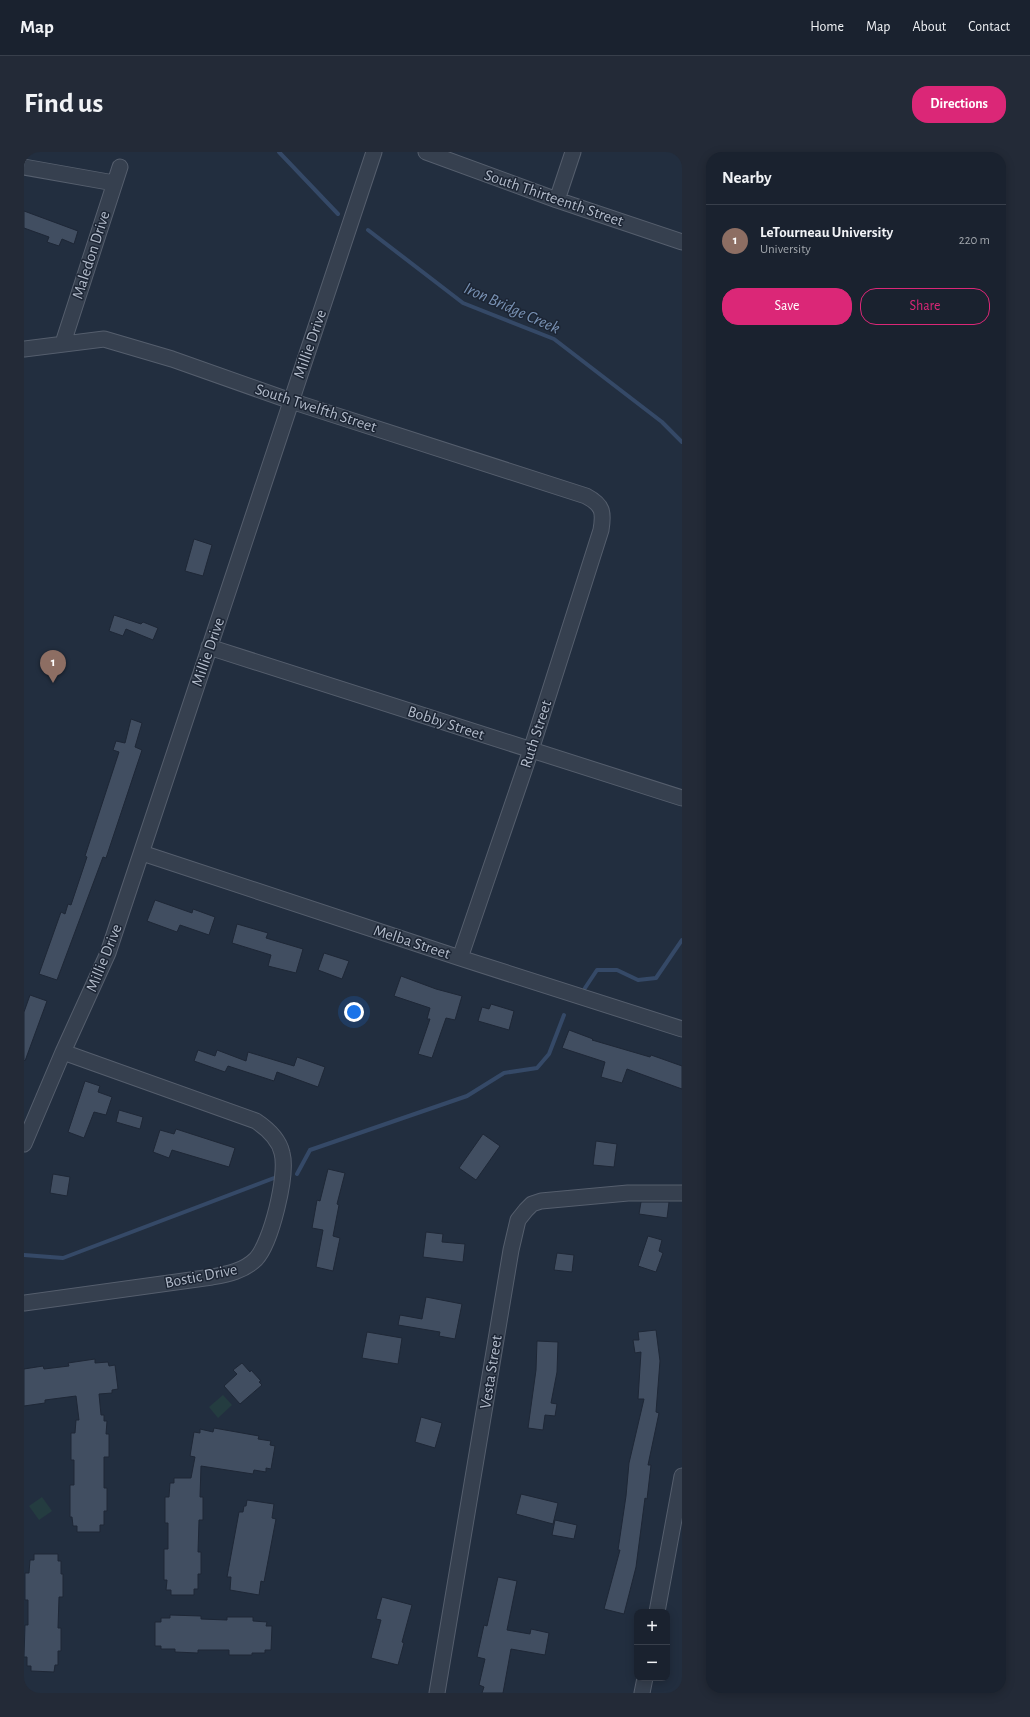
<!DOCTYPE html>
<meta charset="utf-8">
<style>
body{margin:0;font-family:"Alegreya Sans",sans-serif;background:#232a37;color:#f1f3f6}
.controls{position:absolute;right:12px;bottom:12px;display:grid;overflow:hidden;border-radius:8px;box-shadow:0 2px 10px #0003}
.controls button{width:36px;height:36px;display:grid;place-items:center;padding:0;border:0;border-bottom:1px solid #383f4b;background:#1a222f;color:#f1f3f6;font:20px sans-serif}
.you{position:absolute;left:330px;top:860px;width:14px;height:14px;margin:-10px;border:3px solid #fff;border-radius:50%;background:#1a73e8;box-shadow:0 0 0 6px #1a73e833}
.badge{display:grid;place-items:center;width:26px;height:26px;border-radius:50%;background:#db2777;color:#fff;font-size:13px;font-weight:700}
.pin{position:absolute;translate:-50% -33px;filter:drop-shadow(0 1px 2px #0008)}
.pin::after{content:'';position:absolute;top:21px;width:14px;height:12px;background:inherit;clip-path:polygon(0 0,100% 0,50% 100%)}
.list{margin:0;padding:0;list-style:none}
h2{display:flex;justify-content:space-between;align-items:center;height:52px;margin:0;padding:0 16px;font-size:17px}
h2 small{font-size:13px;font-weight:400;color:#9fa4aa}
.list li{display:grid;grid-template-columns:26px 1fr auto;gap:12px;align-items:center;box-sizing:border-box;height:72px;padding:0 16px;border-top:1px solid #383f4b}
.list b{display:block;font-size:15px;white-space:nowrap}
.list p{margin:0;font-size:13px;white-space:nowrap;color:#9fa4aa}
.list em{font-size:13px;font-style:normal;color:#9fa4aa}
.actions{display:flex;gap:8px;padding:12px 16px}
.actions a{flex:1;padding:9px 0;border:1px solid #db2777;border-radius:16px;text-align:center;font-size:14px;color:#db2777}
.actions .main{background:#db2777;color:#fff}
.map{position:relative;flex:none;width:658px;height:1541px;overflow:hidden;border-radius:16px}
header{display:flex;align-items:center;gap:24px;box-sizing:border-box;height:56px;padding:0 20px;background:#1a222f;border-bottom:1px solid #383f4b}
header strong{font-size:19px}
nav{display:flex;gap:22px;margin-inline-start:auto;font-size:14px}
.intro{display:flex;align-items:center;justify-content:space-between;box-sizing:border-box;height:96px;padding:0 24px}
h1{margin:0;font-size:28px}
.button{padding:10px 18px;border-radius:16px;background:#db2777;color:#fff;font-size:14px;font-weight:700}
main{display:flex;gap:24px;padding:0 24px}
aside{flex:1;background:#1a222f;border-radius:16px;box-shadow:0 2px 10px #0003}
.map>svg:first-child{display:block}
</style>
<header>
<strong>Map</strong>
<nav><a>Home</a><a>Map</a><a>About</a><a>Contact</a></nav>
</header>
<div class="intro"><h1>Find us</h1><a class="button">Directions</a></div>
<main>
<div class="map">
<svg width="658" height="1541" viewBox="0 0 658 1541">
<rect width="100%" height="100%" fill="#222e3f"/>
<path fill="#243c40" d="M199,1243L208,1253L194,1266L185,1255Z
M18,1345L28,1359L15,1368L5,1354Z"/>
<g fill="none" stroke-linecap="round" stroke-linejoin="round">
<path stroke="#354967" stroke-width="4" d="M255,0L314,62
M344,78L439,151L530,187L638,270L658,290
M561,836L573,818H593L614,828L632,826L658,788
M273,1022L286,998L443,944L480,921L513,916L525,902L540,863
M0,1103L39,1106L250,1026"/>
</g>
<path fill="#414e61" stroke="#1e2736" d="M0,59L54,79L50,92L38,87L35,94L23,90L25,85L0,76Z
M170,387L188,393L179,424L161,419Z
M90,463L117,472L119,470L134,476L129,488L102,477L99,484L85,479Z
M107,567L118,571L111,595L118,598L82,706L79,705L33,828L15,822L37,760L41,762L44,752L47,753L63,705L61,704L95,600L89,598L92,589L101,591Z
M131,748L168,761L169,757L191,765L185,783L156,773L153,780L123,769Z
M213,772L244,781L242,786L279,797L272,821L244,814L247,803L208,791Z
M300,801L325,809L318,827L294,818Z
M377,824L412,837L438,844L431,868L422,866L408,906L394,902L406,867H403L406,856L370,844Z
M6,843L23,849L1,909L0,908V860Z
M467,852L490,859L485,878L454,869L458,855L465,857Z
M545,878L569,887L568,888L626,905L627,903L658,914V937L603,917L598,931L577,925L581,910L538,896Z
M174,898L191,904L193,898L222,909L224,900L270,914L273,905L301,915L294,935L253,920L250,929L204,914L201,920L170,909Z
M61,929L76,934L74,940L88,945L82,963L70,960L60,986L44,980Z
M95,958L119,965L116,977L92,970Z
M152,977L211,996L205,1015L148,998L145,1006L129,1000L136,978L150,982Z
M459,982L476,994L452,1028L435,1016Z
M572,989L593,992L590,1015L569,1013Z
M304,1017L321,1021L313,1052L315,1053L309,1084L316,1086L309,1119L292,1115L299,1078L288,1076L293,1048L296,1049Z
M29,1022L46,1025L43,1044L26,1041Z
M617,1050H645L643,1066L615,1062Z
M402,1080L419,1082L418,1090L441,1092L439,1110L399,1105Z
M624,1084L638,1088L635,1099L639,1101L632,1120L614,1114Z
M533,1101L550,1103L548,1120L530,1118Z
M402,1145L438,1152L431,1187L415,1184L416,1180L374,1173L376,1163L398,1167Z
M632,1178L636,1209L632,1260L635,1261L624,1313H627L623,1347L621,1346L612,1415L600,1462L580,1457L596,1398H594L602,1344L605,1311L620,1247H614L617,1200L611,1201L609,1188H615L614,1180Z
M343,1180L378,1186L374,1212L338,1206Z
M513,1189L534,1190L533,1220L527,1251L533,1252L531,1264L521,1263L519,1278L504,1276L512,1218Z
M71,1207V1211L84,1210L85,1214L91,1213L94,1237L88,1238V1241L75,1242L77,1263H80V1269H83L82,1282H85V1305H80V1336H83V1359H80V1373H76V1380H53V1374H49L48,1365H46V1333H50V1308H47V1281H51L52,1268H55L52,1244L21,1248V1251L0,1254V1217L19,1214L20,1217L45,1214L44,1211Z
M218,1211L226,1220L227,1218L237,1229L235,1230L238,1233L216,1252L200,1234L213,1222L209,1218Z
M397,1265L418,1271L411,1296L391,1290Z
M190,1276L235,1284L234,1287L247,1289L246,1293L251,1294L247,1317L242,1316V1320L230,1318L229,1322L177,1314L176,1345H179V1368H175L174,1400H177V1422H174V1437H170V1443H147V1438H142L143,1428H140V1397H144V1371H141V1345H145L146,1331H150V1326H167L171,1305L166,1304L170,1280L176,1281V1277L189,1280Z
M497,1342L534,1351L529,1372L492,1362Z
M223,1348L250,1352L248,1366L252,1367L240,1430L237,1429L235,1443L206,1438L207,1425H203L215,1360H219L220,1354H222Z
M531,1368L553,1373L550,1387L528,1383Z
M10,1402H34V1409H37V1422H39V1445H35L34,1476H37V1499H34V1513H31L30,1520L7,1519V1514H3V1505H0L1,1473H4V1448H1V1421H5L6,1408H10Z
M474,1425L493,1429L483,1478L506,1482L507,1477L525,1481L521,1503L487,1497L479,1541H458L460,1535L455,1533L461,1507L453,1505L460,1473L463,1474Z
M358,1445L388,1453L378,1490L380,1491L374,1513L347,1506L357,1468L352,1467Z
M146,1463L177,1464V1467L203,1468V1465H229V1469L243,1470L242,1474H248L247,1498H241V1501H228V1503H205V1498H174V1501L151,1500V1497H137V1494H131V1470H137V1466H146Z"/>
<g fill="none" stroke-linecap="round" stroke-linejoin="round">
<g stroke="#555e6d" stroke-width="17">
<path id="street" d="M402,0L533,48L658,90
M0,15L90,31
M533,48L549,0
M39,191L96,15
M0,197L80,187L148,207L267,249L562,344C579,353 580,360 577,378L507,598L436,806
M185,495L658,646
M118,701L436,806L658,877
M0,992L39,900L84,801L350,0
M0,1151L188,1125C204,1122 220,1119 232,1107C247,1091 264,1023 258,1001C255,987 244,977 232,969L39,900
M633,1460L658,1324
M413,1541L487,1098L494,1068L502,1058L508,1052L517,1049L604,1041H658
M618,1541L621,1526"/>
</g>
<use href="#street" stroke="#36404f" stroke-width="15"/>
</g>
<g text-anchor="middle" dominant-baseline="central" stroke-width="3" stroke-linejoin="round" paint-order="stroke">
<g font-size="16" fill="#b2bbca" stroke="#1c2534">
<text transform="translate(530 46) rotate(19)">South Thirteenth Street</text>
<text transform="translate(67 103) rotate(-72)">Maledon Drive</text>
<text transform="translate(286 192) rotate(-71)">Millie Drive</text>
<text transform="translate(292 256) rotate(18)">South Twelfth Street</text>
<text transform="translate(184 500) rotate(-71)">Millie Drive</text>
<text transform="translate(422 571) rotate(18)">Bobby Street</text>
<text transform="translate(512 582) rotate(-72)">Ruth Street</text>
<text transform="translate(388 790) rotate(18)">Melba Street</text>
<text transform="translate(80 806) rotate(-68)">Millie Drive</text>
<text transform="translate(177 1124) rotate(-11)">Bostic Drive</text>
<text transform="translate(467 1220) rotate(-81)">Vesta Street</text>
</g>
<g font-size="17" font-style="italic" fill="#7891b3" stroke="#1c2534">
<text transform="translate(488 156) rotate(24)">Iron Bridge Creek</text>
</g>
</g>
</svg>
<div class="controls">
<button>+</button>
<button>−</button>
</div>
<div class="you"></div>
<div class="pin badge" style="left:29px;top:531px;background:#8d6e63">1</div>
</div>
<aside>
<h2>Nearby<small></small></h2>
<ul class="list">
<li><span class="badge" style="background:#8d6e63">1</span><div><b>LeTourneau University</b><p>University</p></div><em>220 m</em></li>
</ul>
<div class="actions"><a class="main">Save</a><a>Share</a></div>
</aside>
</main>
